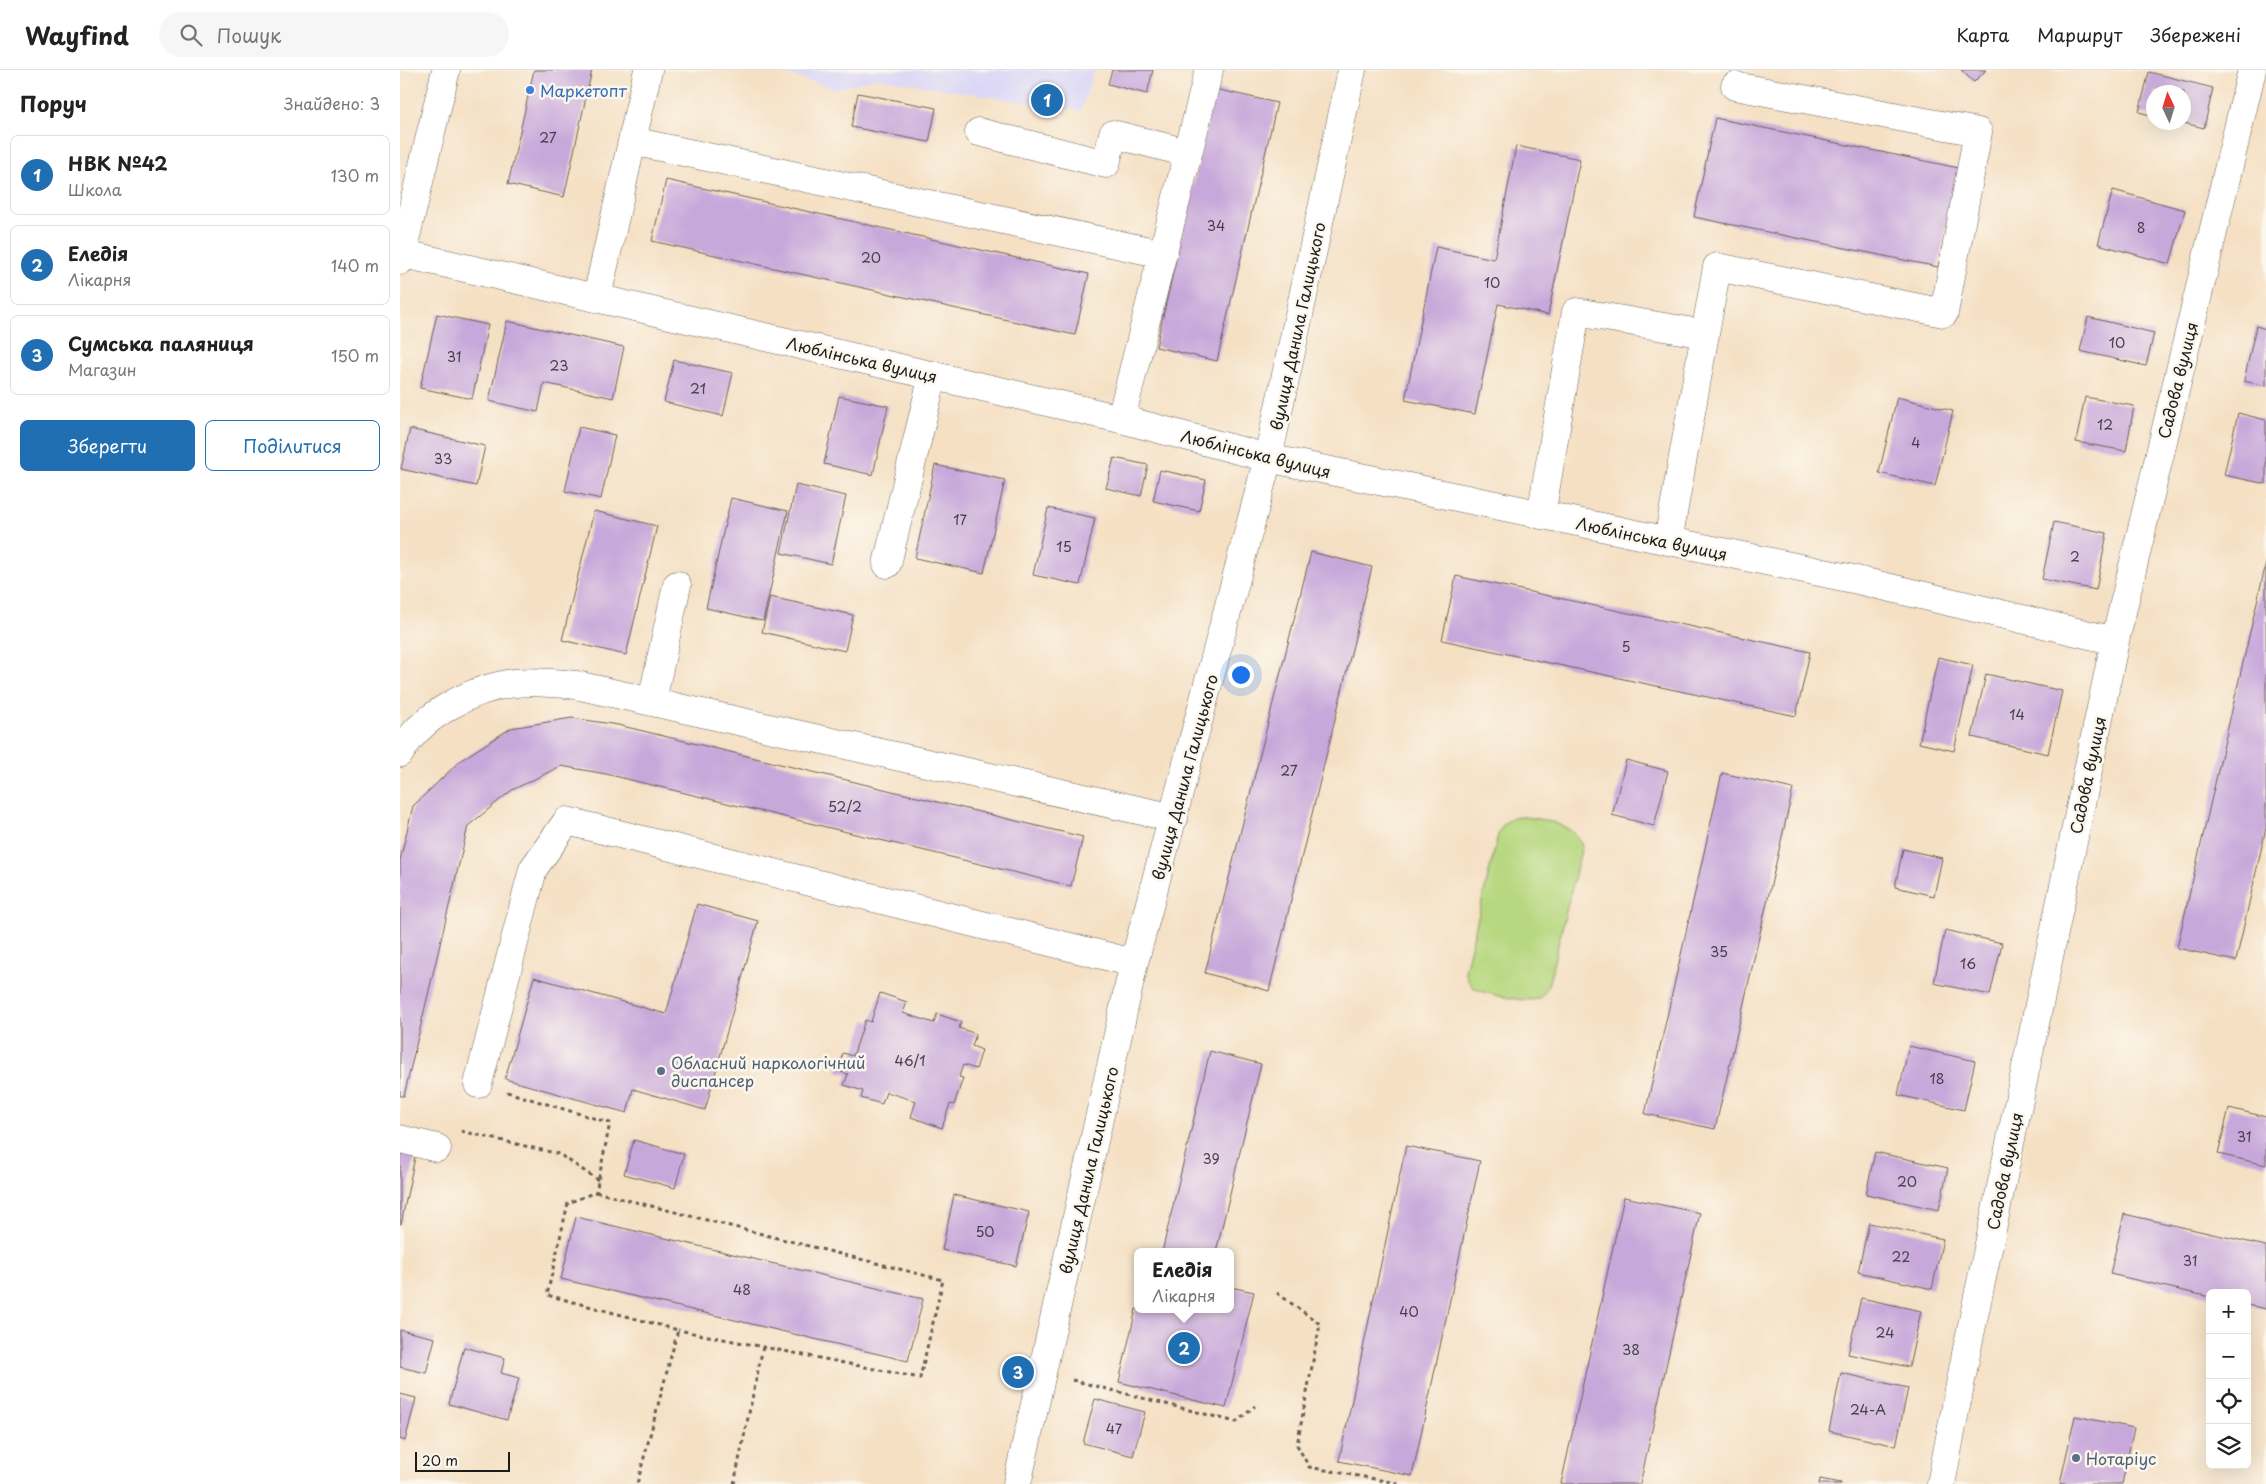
<!DOCTYPE html>
<html lang="uk">
<meta charset="utf-8">
<style>
body{margin:0;font-family:"Playpen Sans",sans-serif;background:#f6f6f6;color:#222}
.controls{position:absolute;right:15px;bottom:15px;display:grid;overflow:hidden;border-radius:8px;box-shadow:0 5px 20px #0002}
.controls button{width:45px;height:45px;display:grid;place-items:center;padding:0;border:0;border-bottom:1px solid #e0e0e0;background:#fff;color:#222;font:25px sans-serif}
.compass{position:absolute;left:1746px;top:15px;width:45px;height:45px;border-radius:50%;background:#fff;box-shadow:0 5px 20px #0002;rotate:356deg}
.scale{position:absolute;left:15px;bottom:12px;width:95px;box-sizing:border-box;padding-left:5px;border:2px solid #1c1c1c;border-top:0;font-size:14px;line-height:18px;white-space:nowrap;color:#1c1c1c;-webkit-text-stroke:4px #fbf7ec;paint-order:stroke}
.you{position:absolute;left:840px;top:604px;width:18px;height:18px;margin:-12px;border:4px solid #fff;border-radius:50%;background:#1a73e8;box-shadow:0 0 0 8px #1a73e833}
.badge{display:grid;place-items:center;width:32px;height:32px;border-radius:50%;background:#1f6fb2;color:#fff;font-size:16px;font-weight:700}
.pin{position:absolute;translate:-50% -50%;border:2px solid #fff;box-shadow:0 1px 5px #0006}
.popup{position:absolute;left:734px;top:1178px;width:100px;height:65px;box-sizing:border-box;display:grid;place-content:center;border-radius:8px;background:#fff;filter:drop-shadow(0 1px 4px #0005);font-size:16px;white-space:nowrap;color:#767676}
.popup b{font-size:19px;color:#222}
.popup::after{content:'';position:absolute;left:50%;top:100%;margin-left:-10px;border:10px solid transparent;border-top-color:#fff}
.list{margin:0;padding:0;list-style:none}
h2{display:flex;justify-content:space-between;align-items:center;height:65px;margin:0;padding:0 20px;font-size:21px}
h2 small{font-size:16px;font-weight:400;color:#767676}
.list li{display:grid;grid-template-columns:32px 1fr auto;gap:15px;align-items:center;box-sizing:border-box;height:80px;margin:0 10px 10px;padding:0 10px;border:1px solid #e0e0e0;border-radius:8px}
.list b{display:block;font-size:19px;white-space:nowrap}
.list p{margin:0;font-size:16px;white-space:nowrap;color:#767676}
.list em{font-size:16px;font-style:normal;color:#767676}
.actions{display:flex;gap:10px;padding:15px 20px}
.actions a{flex:1;padding:11px 0;border:1px solid #1f6fb2;border-radius:8px;text-align:center;font-size:18px;color:#1f6fb2}
.actions .main{background:#1f6fb2;color:#fff}
.icon{flex:none;width:28px;height:28px;fill:none;stroke:currentColor;stroke-width:2;stroke-linecap:round;stroke-linejoin:round}
.map{position:relative;flex:none;width:1866px;height:1414px;overflow:hidden}
header{display:flex;align-items:center;gap:30px;box-sizing:border-box;height:70px;padding:0 25px;background:#fff;border-bottom:1px solid #e0e0e0}
header strong{font-size:24px}
nav{display:flex;gap:28px;margin-inline-start:auto;font-size:18px}
.search{width:350px;height:45px;background:#f6f6f6;display:flex;align-items:center;gap:12px;box-sizing:border-box;padding:0 18px;border-radius:28px;color:#767676;font-size:19px}
main{display:flex}
aside{flex:1;background:#fff}
.map>svg:first-child{display:block}
</style>
<header>
<strong>Wayfind</strong>
<div class="search"><svg class="icon" aria-label="search" viewBox="0 0 24 24"><circle cx="10" cy="10" r="6"/><path d="M15 15l6 6"/></svg>Пошук</div>
<nav><a>Карта</a><a>Маршрут</a><a>Збережені</a></nav>
</header>
<main>
<aside>
<h2>Поруч<small>Знайдено: 3</small></h2>
<ul class="list">
<li><span class="badge">1</span><div><b>НВК №42</b><p>Школа</p></div><em>130 m</em></li>
<li><span class="badge">2</span><div><b>Еледія</b><p>Лікарня</p></div><em>140 m</em></li>
<li><span class="badge">3</span><div><b>Сумська паляниця</b><p>Магазин</p></div><em>150 m</em></li>
</ul>
<div class="actions"><a class="main">Зберегти</a><a>Поділитися</a></div>
</aside>
<div class="map">
<svg width="1866" height="1414" viewBox="0 0 1866 1414">
<rect width="100%" height="100%" fill="#fbf7ec"/>
<filter id="ink" filterUnits="userSpaceOnUse"><feTurbulence type="fractalNoise" baseFrequency=".02" numOctaves="2"/><feDisplacementMap in="SourceGraphic" scale="10" xChannelSelector="R" yChannelSelector="G"/><feConvolveMatrix kernelMatrix="1 2 1 2 8 2 1 2 1" color-interpolation-filters="sRGB"/></filter>
<filter id="wash" filterUnits="userSpaceOnUse"><feTurbulence type="fractalNoise" baseFrequency=".0096" numOctaves="4" result="noise"/><feDisplacementMap in="SourceGraphic" scale="20" xChannelSelector="R" yChannelSelector="G"/><feGaussianBlur stdDeviation="1.12" result="paint"/><feColorMatrix in="noise" values="0 0 0 0 0 0 0 0 0 0 0 0 0 0 0 0 0 1.4 0 .05"/><feComposite in="paint" operator="in"/></filter>
<g filter="url(#wash)">
<rect width="100%" height="100%" fill="#f5e0c4"/>
<path fill="#dad6f7" d="M371,0H694L681,41L475,8L436,19Z"/>
<path fill="#b7d880" stroke="#6a7a4e" d="M1117,746C1140,749 1174,752 1182,776L1149,912C1147,918 1144,925 1139,928C1129,934 1084,924 1074,918C1069,914 1067,907 1065,901L1098,765C1102,754 1107,750 1117,746Z"/>
<g id="blocks">
<path fill="#c8a8da" d="M134,0H192L164,127L108,114Z
M712,0H753L747,24L708,14Z
M1561,0H1586L1574,12Z
M1749,2L1813,18L1804,58L1784,53V22H1754V46L1739,42Z
M815,19L877,33L817,291L756,277Z
M458,23L536,38L529,72L451,57Z
M1315,48L1559,98L1538,197L1294,147Z
M1116,76L1180,89L1148,245L1098,234L1075,344L1005,330L1036,177L1094,189Z
M266,110L689,204L675,265L252,171Z
M1713,120L1785,140L1770,194L1698,174Z
M37,244L88,255L72,329L20,318Z
M1688,247L1754,263L1746,296L1680,281Z
M107,251L224,277L213,328L144,313L138,342L89,331Z
M1856,256L1866,259V316L1844,311Z
M274,290L333,303L323,346L264,332Z
M439,326L488,336L473,405L424,394Z
M1497,327L1553,341L1535,416L1479,403Z
M1685,327L1734,336L1726,381L1676,372Z
M1838,343L1866,350V414L1824,405Z
M179,357L215,365L201,429L165,421Z
M10,359L85,376L76,416L1,399Z
M714,388L748,395L741,426L706,418Z
M535,395L605,410L584,503L515,488Z
M760,400L806,410L799,441L753,431Z
M396,415L446,426L431,494L381,483Z
M331,428L388,441L363,551L306,538Z
M648,438L695,448L680,515L633,505Z
M194,441L257,456L226,585L162,570Z
M1654,452L1707,463L1696,520L1642,509Z
M911,482L972,497L869,921L805,903Z
M1866,493V758L1836,891L1777,878Z
M1056,506L1410,582L1396,646L1042,570Z
M370,527L453,545L445,581L362,562Z
M1538,587L1573,595L1554,681L1519,673Z
M1586,604L1662,621L1648,684L1572,667Z
M172,648L218,655L683,767L671,816L206,704L161,696L112,720L68,756L4,1026H0V790L13,736L61,690L111,658Z
M1226,690L1268,701L1254,756L1212,745Z
M1322,703L1393,719L1315,1059L1245,1044Z
M1503,779L1542,788L1534,826L1495,817Z
M297,834L358,851L305,1040L233,1019L227,1043L105,1009L134,907L266,944Z
M1545,860L1602,873L1590,925L1534,913Z
M480,923L507,932L503,943L534,953L537,944L561,952L559,958L576,964L572,976L582,980L576,999L563,995L559,1007L563,1008L554,1035L550,1034L542,1058L511,1047L516,1031L486,1022L482,1034L461,1028L463,1021L444,1015L448,1004L437,1001L443,983L453,986L465,950L471,952Z
M1509,976L1575,991L1564,1040L1498,1025Z
M810,981L861,994L816,1182H762Z
M1829,1038L1866,1047V1095L1818,1084Z
M234,1070L284,1084L275,1118L224,1104Z
M1006,1076L1080,1091L1012,1406L939,1391Z
M0,1079L16,1082L1,1154H0Z
M1475,1082L1548,1098L1539,1140L1466,1124Z
M554,1125L629,1142L616,1196L542,1180Z
M1224,1127L1300,1143L1240,1414H1161Z
M1724,1144L1866,1176V1239L1847,1235V1223H1810V1227L1710,1204Z
M176,1147L523,1229L508,1291L161,1209Z
M1469,1153L1543,1169L1532,1219L1458,1202Z
M830,1217L854,1222L826,1338L719,1312L736,1239H830Z
M1461,1228L1521,1241L1509,1297L1448,1284Z
M0,1260L35,1268L26,1303L0,1297Z
M64,1277L105,1288L101,1303L119,1308L107,1350L49,1334Z
M1441,1303L1508,1318L1496,1376L1429,1361Z
M0,1324L16,1328L5,1371L0,1369Z
M695,1329L745,1342L733,1386L683,1373Z
M1675,1346L1734,1358L1722,1414H1660Z
M1420,1409L1441,1413V1414H1419Z"/>
</g>
</g>
<g filter="url(#ink)">
<use href="#blocks" fill-opacity="0" stroke="#686157" stroke-width="1"/>
<g fill="none" stroke-linecap="round" stroke-linejoin="round">
<g stroke="#686157" stroke-width="29">
<path id="minor" d="M579,62L706,94L713,64L788,83
M232,71L763,184
M0,183L721,349L868,388L1453,509L1715,571
M0,191L46,0
M197,227L248,0
M721,349L809,0
M1141,445L1176,242L1305,264
M1268,471L1317,197L1544,243L1578,62L1335,16
M487,494L533,305
M252,631L277,515
M0,683C21,645 73,618 115,613C135,611 156,613 176,615L774,748
M78,1014L133,799L167,751L734,893
M0,1069L37,1078
M617,1414L734,893L868,388L952,0
M1541,1414L1566,1284L1715,571L1852,0"/>
</g>
<path stroke="#686157" stroke-width="3" stroke-dasharray="4 4" stroke-linecap="butt" d="M107,1022L210,1053L196,1122L168,1133L147,1225L278,1260L237,1414
M61,1061L159,1084L198,1110
M196,1122L543,1210L520,1308L278,1260
M877,1223L920,1254L897,1375L909,1397L1002,1414
M672,1310L836,1352L855,1336
M334,1414L363,1277"/>
<use href="#minor" stroke="#fff" stroke-width="28"/>
</g>
</g>
<circle fill="#3f7fe0" stroke="#fbf7ec" stroke-width="2" cx="130" cy="20" r="5"/>
<g fill="#5c6f8a" stroke="#fbf7ec" stroke-width="2">
<circle cx="261" cy="1001" r="5"/>
<circle cx="1676" cy="1388" r="5"/>
</g>
<g text-anchor="middle" dominant-baseline="central" stroke-width="5" stroke-linejoin="round" paint-order="stroke">
<g font-size="14" fill="#473f4c">
<text x="148" y="67">27</text>
<text x="816" y="155">34</text>
<text x="1741" y="157">8</text>
<text x="471" y="187">20</text>
<text x="1092" y="212">10</text>
<text x="1717" y="272">10</text>
<text x="54" y="286">31</text>
<text x="159" y="295">23</text>
<text x="298" y="318">21</text>
<text x="1705" y="354">12</text>
<text x="1516" y="372">4</text>
<text x="43" y="388">33</text>
<text x="560" y="449">17</text>
<text x="664" y="476">15</text>
<text x="1675" y="486">2</text>
<text x="1226" y="576">5</text>
<text x="1617" y="644">14</text>
<text x="889" y="700">27</text>
<text x="445" y="736">52/2</text>
<text x="1319" y="881">35</text>
<text x="1568" y="893">16</text>
<text x="510" y="990">46/1</text>
<text x="1537" y="1008">18</text>
<text x="1844" y="1066">31</text>
<text x="811" y="1088">39</text>
<text x="1507" y="1111">20</text>
<text x="585" y="1161">50</text>
<text x="1501" y="1186">22</text>
<text x="1790" y="1190">31</text>
<text x="342" y="1219">48</text>
<text x="1009" y="1241">40</text>
<text x="1485" y="1262">24</text>
<text x="1231" y="1279">38</text>
<text x="1468" y="1339">24-А</text>
<text x="714" y="1358">47</text>
</g>
<g font-size="16" fill="#366cbe" stroke="#fbf7ec" text-anchor="start">
<text x="140" y="20">Маркетопт</text>
</g>
<g font-size="16" fill="#1c1c1c" stroke="#fbf7ec">
<text transform="translate(897 256) rotate(-78)">вулиця Данила Галицького</text>
<text transform="translate(462 289) rotate(13)">Люблінська вулиця</text>
<text transform="translate(1777 310) rotate(-76)">Садова вулиця</text>
<text transform="translate(856 383) rotate(14)">Люблінська вулиця</text>
<text transform="translate(1252 468) rotate(12)">Люблінська вулиця</text>
<text transform="translate(1687 705) rotate(-78)">Садова вулиця</text>
<text transform="translate(784 707) rotate(-75)">вулиця Данила Галицького</text>
<text transform="translate(688 1100) rotate(-77)">вулиця Данила Галицького</text>
<text transform="translate(1604 1101) rotate(-78)">Садова вулиця</text>
</g>
<g font-size="16" fill="#4e5e75" stroke="#fbf7ec" text-anchor="start">
<text x="271" y="992">Обласний наркологічний<tspan x="271" dy="18">диспансер</tspan></text>
<text x="1686" y="1388">Нотаріус</text>
</g>
</g>
</svg>
<div class="controls">
<button>+</button>
<button>−</button>
<button><svg class="icon" aria-label="locate" viewBox="0 0 24 24"><circle cx="12" cy="12" r="6"/><path d="M12 2v4M12 18v4M2 12h4M18 12h4"/></svg></button>
<button><svg class="icon" aria-label="layers" viewBox="0 0 24 24"><path d="M12 4l9 5-9 5-9-5zM3 14l9 5 9-5"/></svg></button>
</div>
<svg class="compass" viewBox="-18 -18 36 36"><path d="M0-13l5 13h-10z" fill="#e53935"/><path d="M0 13l5-13h-10z" fill="#767676"/></svg>
<div class="scale">20 m</div>
<div class="you"></div>
<div class="pin badge" style="left:647px;top:30px">1</div>
<div class="pin badge" style="left:784px;top:1278px">2</div>
<div class="popup"><b>Еледія</b>Лікарня</div>
<div class="pin badge" style="left:618px;top:1302px">3</div>
</div>
</main>
